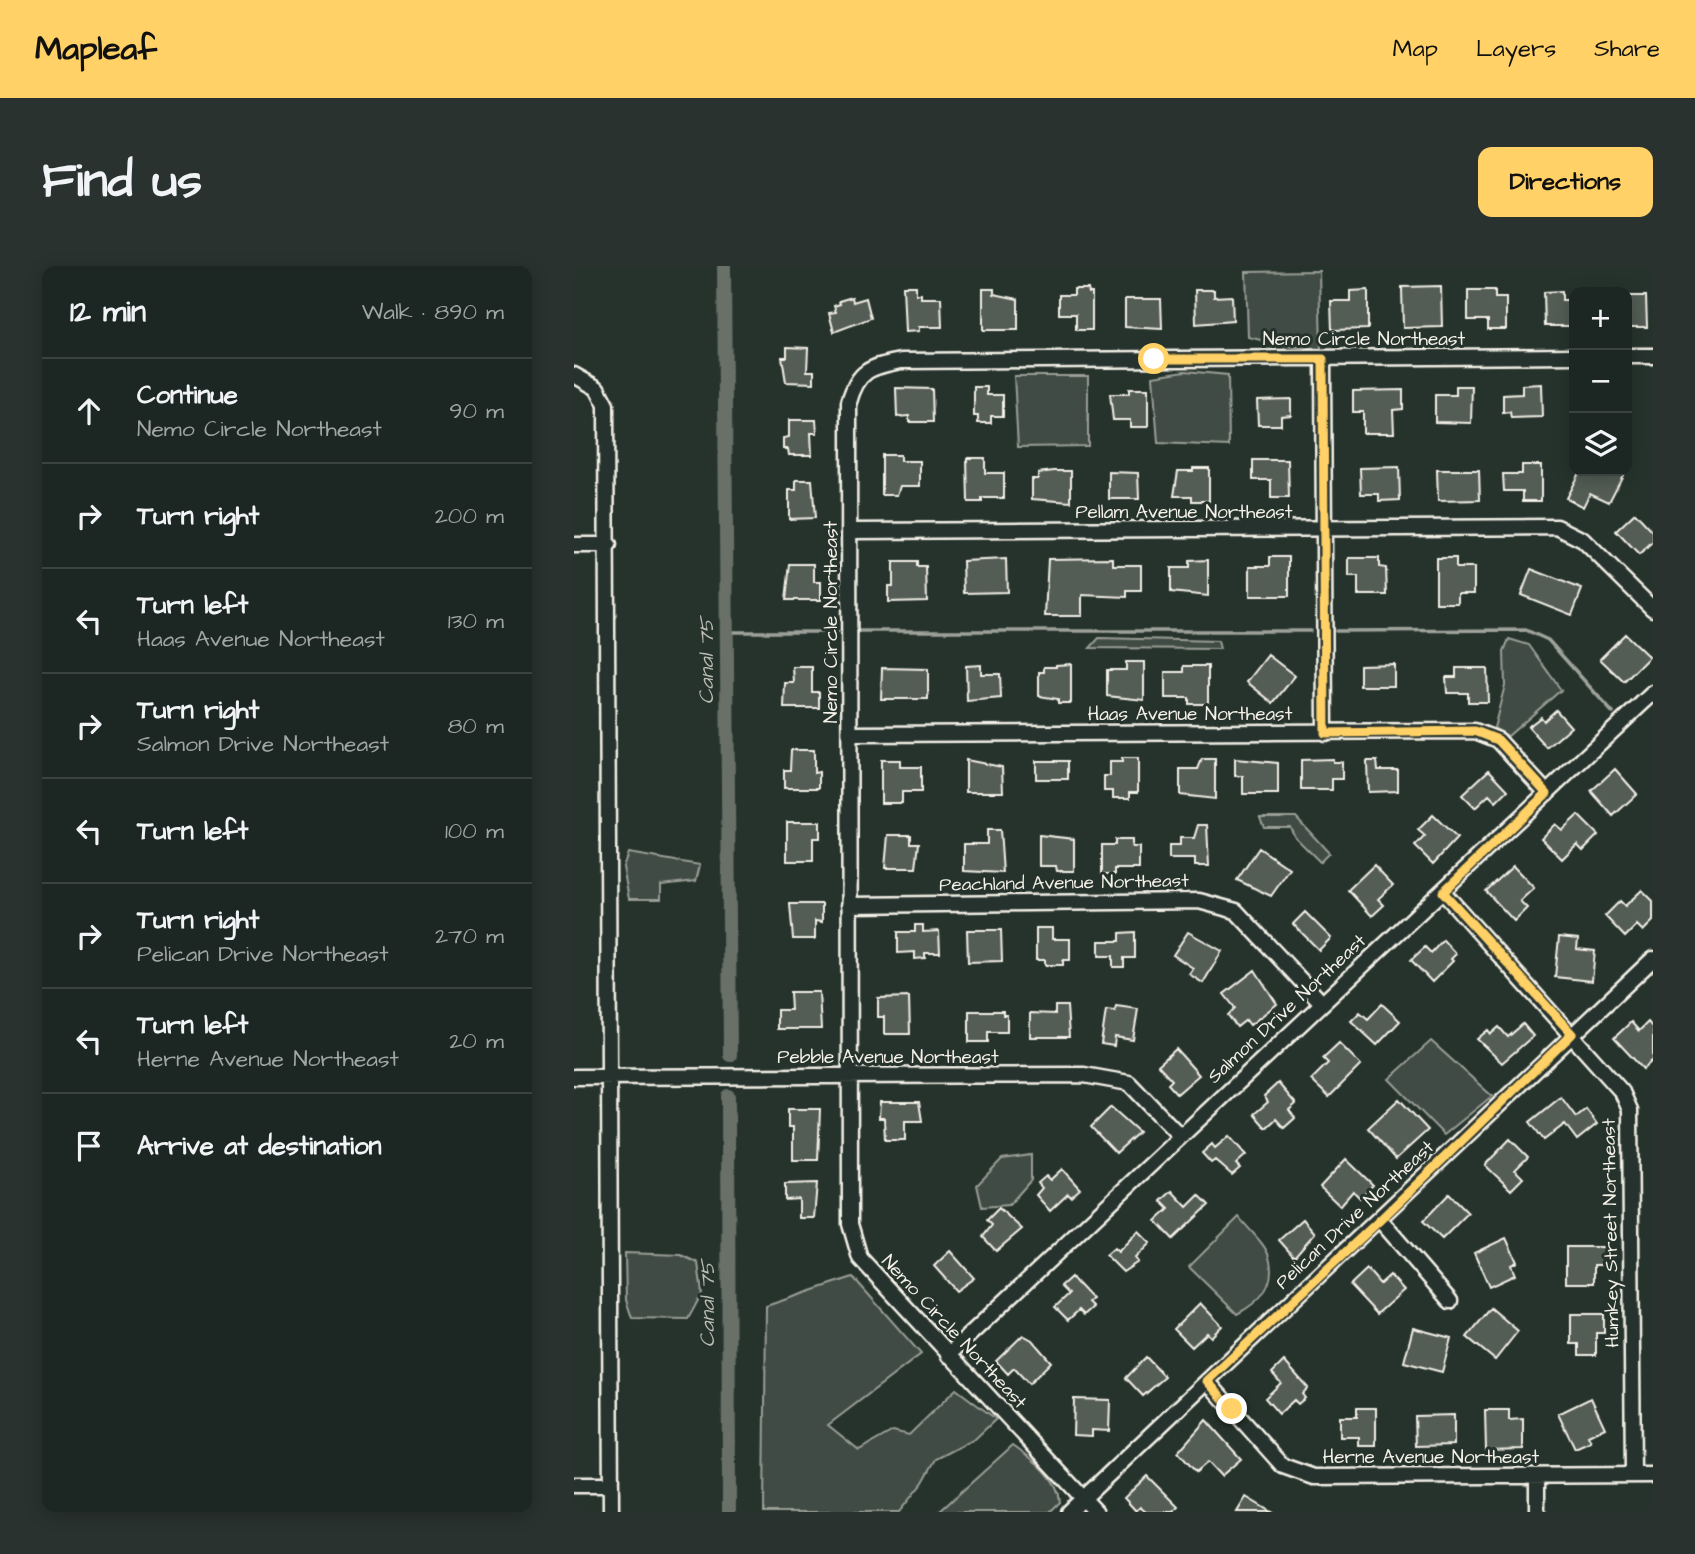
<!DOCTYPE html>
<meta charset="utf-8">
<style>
body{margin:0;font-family:"Architects Daughter",sans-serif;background:#29322f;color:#f1f3f6}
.controls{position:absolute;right:21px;top:21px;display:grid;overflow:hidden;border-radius:14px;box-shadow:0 4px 18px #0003}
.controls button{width:63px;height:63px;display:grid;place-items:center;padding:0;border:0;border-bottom:2px solid #3a4340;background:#1c2622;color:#f1f3f6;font:35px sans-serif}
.stop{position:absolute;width:21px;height:21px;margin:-16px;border:5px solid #ffd166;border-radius:50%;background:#fff}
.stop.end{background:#ffd166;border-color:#fff;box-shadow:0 2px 7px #0008}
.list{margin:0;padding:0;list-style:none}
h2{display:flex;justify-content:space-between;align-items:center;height:91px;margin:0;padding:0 28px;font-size:30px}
h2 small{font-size:23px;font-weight:400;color:#a0a5a5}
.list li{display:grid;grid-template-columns:46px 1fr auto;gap:21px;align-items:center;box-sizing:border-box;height:105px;padding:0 28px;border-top:2px solid #3a4340}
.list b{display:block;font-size:26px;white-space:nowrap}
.list p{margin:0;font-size:23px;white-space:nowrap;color:#a0a5a5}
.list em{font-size:23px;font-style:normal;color:#a0a5a5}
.icon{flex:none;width:38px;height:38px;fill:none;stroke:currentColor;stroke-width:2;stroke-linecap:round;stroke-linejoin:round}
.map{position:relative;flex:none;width:1079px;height:1246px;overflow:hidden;border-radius:14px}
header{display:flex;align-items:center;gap:42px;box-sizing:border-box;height:98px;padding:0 35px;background:#ffd166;color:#111}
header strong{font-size:33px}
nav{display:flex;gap:38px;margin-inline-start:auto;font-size:24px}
.intro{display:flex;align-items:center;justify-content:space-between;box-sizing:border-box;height:168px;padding:0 42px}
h1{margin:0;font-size:49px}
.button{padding:18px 32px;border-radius:14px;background:#ffd166;color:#111;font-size:24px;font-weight:700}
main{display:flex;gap:42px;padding:0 42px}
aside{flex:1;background:#1c2622;border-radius:14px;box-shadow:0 4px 18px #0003}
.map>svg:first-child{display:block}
</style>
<header>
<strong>Mapleaf</strong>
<nav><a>Map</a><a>Layers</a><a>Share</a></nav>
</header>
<div class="intro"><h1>Find us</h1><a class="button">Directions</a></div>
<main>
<aside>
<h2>12 min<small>Walk · 890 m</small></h2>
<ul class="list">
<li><svg class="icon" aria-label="ahead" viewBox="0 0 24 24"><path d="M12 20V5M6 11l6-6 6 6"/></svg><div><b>Continue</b><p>Nemo Circle Northeast</p></div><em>90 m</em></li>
<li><svg class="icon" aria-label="right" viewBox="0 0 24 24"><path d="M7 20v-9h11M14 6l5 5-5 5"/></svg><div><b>Turn right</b></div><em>200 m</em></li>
<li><svg class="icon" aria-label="left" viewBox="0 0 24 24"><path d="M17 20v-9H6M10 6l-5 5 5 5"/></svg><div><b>Turn left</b><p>Haas Avenue Northeast</p></div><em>130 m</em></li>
<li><svg class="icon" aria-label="right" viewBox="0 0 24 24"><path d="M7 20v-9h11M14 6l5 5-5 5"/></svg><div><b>Turn right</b><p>Salmon Drive Northeast</p></div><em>80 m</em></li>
<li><svg class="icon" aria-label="left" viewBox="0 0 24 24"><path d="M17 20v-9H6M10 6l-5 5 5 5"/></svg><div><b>Turn left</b></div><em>100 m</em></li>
<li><svg class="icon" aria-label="right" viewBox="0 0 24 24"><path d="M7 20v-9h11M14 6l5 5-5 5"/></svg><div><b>Turn right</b><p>Pelican Drive Northeast</p></div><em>270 m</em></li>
<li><svg class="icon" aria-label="left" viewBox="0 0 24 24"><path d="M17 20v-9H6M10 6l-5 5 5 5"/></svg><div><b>Turn left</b><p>Herne Avenue Northeast</p></div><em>20 m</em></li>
<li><svg class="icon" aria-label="arrive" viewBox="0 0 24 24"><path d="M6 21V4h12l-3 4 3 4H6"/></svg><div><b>Arrive at destination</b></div></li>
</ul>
</aside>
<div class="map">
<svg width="1079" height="1246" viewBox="0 0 1079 1246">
<rect width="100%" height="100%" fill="#26332d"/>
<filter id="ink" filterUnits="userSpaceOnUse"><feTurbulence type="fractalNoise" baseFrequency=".0143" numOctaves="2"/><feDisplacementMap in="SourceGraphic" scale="14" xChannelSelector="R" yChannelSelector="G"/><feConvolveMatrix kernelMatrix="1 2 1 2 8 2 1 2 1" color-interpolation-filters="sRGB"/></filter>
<g filter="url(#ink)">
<path fill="#414b45" stroke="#9a9e96" stroke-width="2" d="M745,5L747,83L712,80L674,71L672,6Z
M611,105L654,109L655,180L584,177L579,110Z
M440,110H514V180L444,181Z
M525,372L644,375L646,383L516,382Z
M935,373L955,379L987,424L934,470L920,462L931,419L930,385Z
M686,551H722L755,587L746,596L721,571L716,561H690Z
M54,587L126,599L122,615L87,619V633H55L49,601Z
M857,775L918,830L870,869L815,813Z
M457,889V914L435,939L408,941L403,919L428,893Z
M665,951C673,962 692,978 695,991C703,1019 686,1036 663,1048L615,1001Z
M51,987L107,989L124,997L128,1027L114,1053L58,1052L52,1034Z
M279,1011L347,1088L254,1159L285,1184L319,1165L335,1169L382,1123L422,1153L401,1173L362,1193L349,1216L325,1246H190L192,1040Z
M439,1179C457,1192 485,1211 486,1236L476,1246H365Z"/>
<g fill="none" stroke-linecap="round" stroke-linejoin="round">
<path stroke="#9fa39b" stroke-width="3.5" d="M284,365H736
M762,365L952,364L974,374L1039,447
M153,366H263"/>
<path stroke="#676f68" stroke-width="14" d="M150,0L156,789
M154,830L155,1246"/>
</g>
<path fill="#525c55" stroke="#f4f1e8" stroke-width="2" d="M329,20H342V28H347V32H367L368,61H345V65L331,66Z
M867,20L868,61L829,62L828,21Z
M409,23H420V28L444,33V64H409Z
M500,23H514L515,27H518V64H502V48H485V29H500Z
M621,24H640V31L658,30L659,55L622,58Z
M794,24V63L758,64L757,35H776V25Z
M894,24H921V32H932V63H914V54H894Z
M988,25V34H1000V60H971L970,26Z
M1053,30H1072L1073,61H1053Z
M278,31L279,36L292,32L297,52L260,66L255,47L262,46L260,40L266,38L265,35Z
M551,33H587L588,63L551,61Z
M213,81L234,82L233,105H240V117L212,116L208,91H213Z
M967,118L968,151L937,152L936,146L929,147V129L948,128V119Z
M882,120H898L897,157L861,156V129H882Z
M400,121H413V129H429V150H417V157H404V150H400Z
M322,122L358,123L359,156H335V150L323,151Z
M555,123H574V161H556V154H539L536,128H555Z
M829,124V143L819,144L820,167H789V146H779V125Z
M717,133V149L707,150V159H684L683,134Z
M215,154H242L243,167H237L238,189H215L214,183H209V172L215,171Z
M308,189H326V195H346V220H326L323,229H308Z
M393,192H411V207H430V232H408V236H394Z
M679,194H714L715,232H697V214H679Z
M948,199H967V235H949V225H930L929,208H948Z
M825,201L826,234L805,235V228H787L786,202Z
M619,202H635V235H618V230H600L604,205H619Z
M863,204H905L906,234L864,235Z
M480,205H497V236L458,233V213H464V207Z
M1006,205H1042L1049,209L1035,236L1016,227L1009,241L992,232Z
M535,206L564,207L565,233H535Z
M222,214H238L241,252L215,253V224H222Z
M1061,247L1079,266V276L1065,289L1042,265Z
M696,291H715V330H676V300H696Z
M539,292V299H567V325H553V331L508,329V350H471L474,293Z
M775,292H805V301L812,302L813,329H784V311H775Z
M862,292H882V302H900V327H884V337H862Z
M432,293L433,326L390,327L389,295Z
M634,294V330L597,326V302H615V295Z
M319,296H343V301H352L353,335L314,336V320H319Z
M216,298H240V316H247V334H212Z
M957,303L1008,323L998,349L947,329Z
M1051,368L1075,391L1050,416L1026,393Z
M694,389L721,410L699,437L673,416Z
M552,396H570V434L533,430V404H552Z
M497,398V437H484V433L465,430V406H470V401H482V399Z
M820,398V420H786V399Z
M407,399V408H426L427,432L393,435L392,400Z
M610,400H634V438H615V432H591V406H610Z
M219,401H238V426H245V442H210L211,417H220Z
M308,402L354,403V433H307Z
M882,402H913L914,436H894V427H873L872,411H882Z
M982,444L997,461L973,482L954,461L967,451L970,455Z
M217,484H240V507L245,506V522H210V504H216Z
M548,492H564V526H556V532H539V525H530V510H536V496H548Z
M628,493H641V533L606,529V503H624Z
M661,493L704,497V528H669V510H661Z
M759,493V496H768V513H758V524H727V494Z
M307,494H326V501H347V526H328V537H307Z
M392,494L428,501L429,526H392Z
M462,495H494V513H462Z
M793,495H803L804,504H824V525L794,526Z
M1041,503L1063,528L1039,550L1017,525Z
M915,504L934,524L922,536L915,529L901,542L888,529Z
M859,549L883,572L859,598L841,580L851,570L844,564Z
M1004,549L1024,569L1009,584L1003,578L988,593L967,572L981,558L988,564Z
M213,556H246V572H239V595H213Z
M624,559H633L635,600H621V593H595V580H606V572H620Z
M413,564H426L429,607L390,605V578H413Z
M314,569H337V577H345L342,602H311Z
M465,569L500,573V605H483L482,600H465Z
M541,574H558V581H565V603H541V608H528V579H541Z
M685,582L716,603L697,630L663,614Z
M800,599L819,619L804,633L810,639L798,650L774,624Z
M939,600L960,622L946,635L953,642L940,655L912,625Z
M1068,624L1079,635V655L1069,665L1063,659L1051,671L1031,650L1046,635L1051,640Z
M216,638H248V656L241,655V673H219Z
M731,646L757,672L745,684L719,658Z
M341,659H349V666L365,665L366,687H351V692L341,693V686L324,687V666H341Z
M462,662H478V673H496V694H489V699H471V694H462Z
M393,664H427L428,695L394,696Z
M561,666V692H550V701H539V690H525V675H546V667Z
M614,666L648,685L629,717L615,708L619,702L599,689Z
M985,671L1004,673L1003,683L1021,685L1018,715L981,711Z
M869,674L882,688L877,693L879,695L858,716L837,694L851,681L857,687Z
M681,704L703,738L676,759L672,754L663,761L654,749L661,742L650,728Z
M216,726H245L247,763H203V744H217Z
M335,731L336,768H310V751H304V732Z
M808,738L826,755L803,779L777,755L786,746L794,753Z
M481,740H493L495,771H456V747L481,748Z
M542,740L564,743L559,774L541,771L540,780L527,778L532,744L541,745Z
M395,745H429V749H433V766H414V776H395Z
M1057,756L1065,765L1074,756L1079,762V794L1069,803L1040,772Z
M949,758L959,770L928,797L903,773L914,764L917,768L925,761L934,771Z
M765,777L787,799L755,831L737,814L754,797L749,792Z
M602,783L625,809L603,828L594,818L598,814L584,799Z
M704,817L722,838L715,844L721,852L710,862L702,853L692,862L680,848L694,836L690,830Z
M987,831L1002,851L1012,843L1023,858L1003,874L991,858L970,874L956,856Z
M825,833L854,864L822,893L794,862Z
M306,836H345L348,855H331V874H311L310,852H305Z
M537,841L565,866L542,887L517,861Z
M214,843H246L244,894H219V861H214Z
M655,870L672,889L662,898L666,902L658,909L641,894L637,897L628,887L638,878L641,882Z
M936,873L954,891L941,904L949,912L937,924L911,899Z
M772,893L799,919L786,932L779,925L766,940L746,921Z
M488,903L506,923L497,931L494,928L476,945L462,929L468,922L464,917L472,910L476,914Z
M243,917L240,952H225V933L211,934V918Z
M598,925L613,941L625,929L635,939L599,973L582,955L595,943L587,935Z
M875,928L894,947L868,973L849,955Z
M425,942L448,963L422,985L409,971L418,959L413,954Z
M729,953L741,967L720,991L705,974Z
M564,965L576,977L561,992L564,996L549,1006L532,989L540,982L544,986Z
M932,972L943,996L937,999L941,1009L915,1021L900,987Z
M992,981H1030V999H1020V1017H992Z
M376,985L400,1012L382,1025L360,1000Z
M793,1003L806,1018L816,1009L830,1024L803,1048L776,1019Z
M497,1011L518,1033L514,1036L519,1041L510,1049L505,1044L494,1054L481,1041L495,1028L487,1020Z
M626,1037L648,1060L637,1071L633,1067L618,1081L600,1063Z
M917,1042L944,1065L921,1094L893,1071Z
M997,1048H1030V1067H1022V1089H1005V1078H997Z
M839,1062L877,1072L868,1106L830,1096Z
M449,1069L458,1074L477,1096L455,1118L440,1102L434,1108L422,1095Z
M572,1091L591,1111L569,1130L552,1112Z
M710,1095L734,1122L728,1128L731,1132L724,1138L720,1134L705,1148L691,1132L707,1117L698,1107Z
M1017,1132L1031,1162L1014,1170L1017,1176L1001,1183L984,1148Z
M500,1133L536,1134L535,1165L518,1164V1170L499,1169Z
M783,1142H802V1180H785V1171H766V1151H783Z
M911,1144H935V1154L949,1153V1183L912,1184Z
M880,1149V1179L842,1180L841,1150Z
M632,1154L667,1193L647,1210L634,1196L622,1206L604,1186Z
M573,1210L604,1241L599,1246H572L566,1241L562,1245L550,1232Z
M672,1231L697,1246H663Z"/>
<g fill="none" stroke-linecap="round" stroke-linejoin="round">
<g stroke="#f4f1e8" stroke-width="19">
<path id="minor" d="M1053,90H1079
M749,93L751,467
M0,109L23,122L32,139L37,1246
M277,265L983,261L1009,274L1079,343
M0,279H35
M276,468L901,465L924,474L973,527
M869,626L1048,826L1056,844L1059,1209
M275,639L625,635L662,645L747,736
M0,811L510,809L555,817L605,869
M806,954L876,1035
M374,1089L1079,427
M633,1115L709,1200L740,1211L1079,1209
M0,1219H37
M495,1246L1079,693
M522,1246L286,992L276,958L275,136C284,104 296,101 327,95L1000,90
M963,1246V1210"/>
</g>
<use href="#minor" stroke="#26332d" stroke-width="14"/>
</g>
</g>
<g fill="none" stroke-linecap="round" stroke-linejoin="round" filter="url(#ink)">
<path stroke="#ffd166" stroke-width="9" d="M580,93H749L751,467L901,465L924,474L973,527L869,626L998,768L806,954L633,1115L658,1143"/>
</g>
<g text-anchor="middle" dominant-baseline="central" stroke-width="6" stroke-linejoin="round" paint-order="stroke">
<g font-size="19" fill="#f4f1e8" stroke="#26332d">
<text x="790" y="73">Nemo Circle Northeast</text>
<text x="610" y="246">Pellam Avenue Northeast</text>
<text transform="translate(257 356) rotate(-90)">Nemo Circle Northeast</text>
<text x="616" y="448">Haas Avenue Northeast</text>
<text transform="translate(490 617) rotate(-1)">Peachland Avenue Northeast</text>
<text transform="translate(713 743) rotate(-43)">Salmon Drive Northeast</text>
<text x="314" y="791">Pebble Avenue Northeast</text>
<text transform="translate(781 949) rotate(-43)">Pelican Drive Northeast</text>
<text transform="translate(1037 967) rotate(-91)">Humkey Street Northeast</text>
<text transform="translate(380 1066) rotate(47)">Nemo Circle Northeast</text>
<text x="857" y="1191">Herne Avenue Northeast</text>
</g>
<g font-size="21" font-style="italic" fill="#bcbdb5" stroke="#26332d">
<text transform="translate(132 395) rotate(-90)">Canal 75</text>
<text transform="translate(133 1038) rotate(-90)">Canal 75</text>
</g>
</g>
</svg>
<div class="controls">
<button>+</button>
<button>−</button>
<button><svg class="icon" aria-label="layers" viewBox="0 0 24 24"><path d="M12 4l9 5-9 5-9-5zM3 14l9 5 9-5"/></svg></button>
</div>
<div class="stop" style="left:580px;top:93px"></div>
<div class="stop end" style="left:658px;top:1143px"></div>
</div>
</main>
